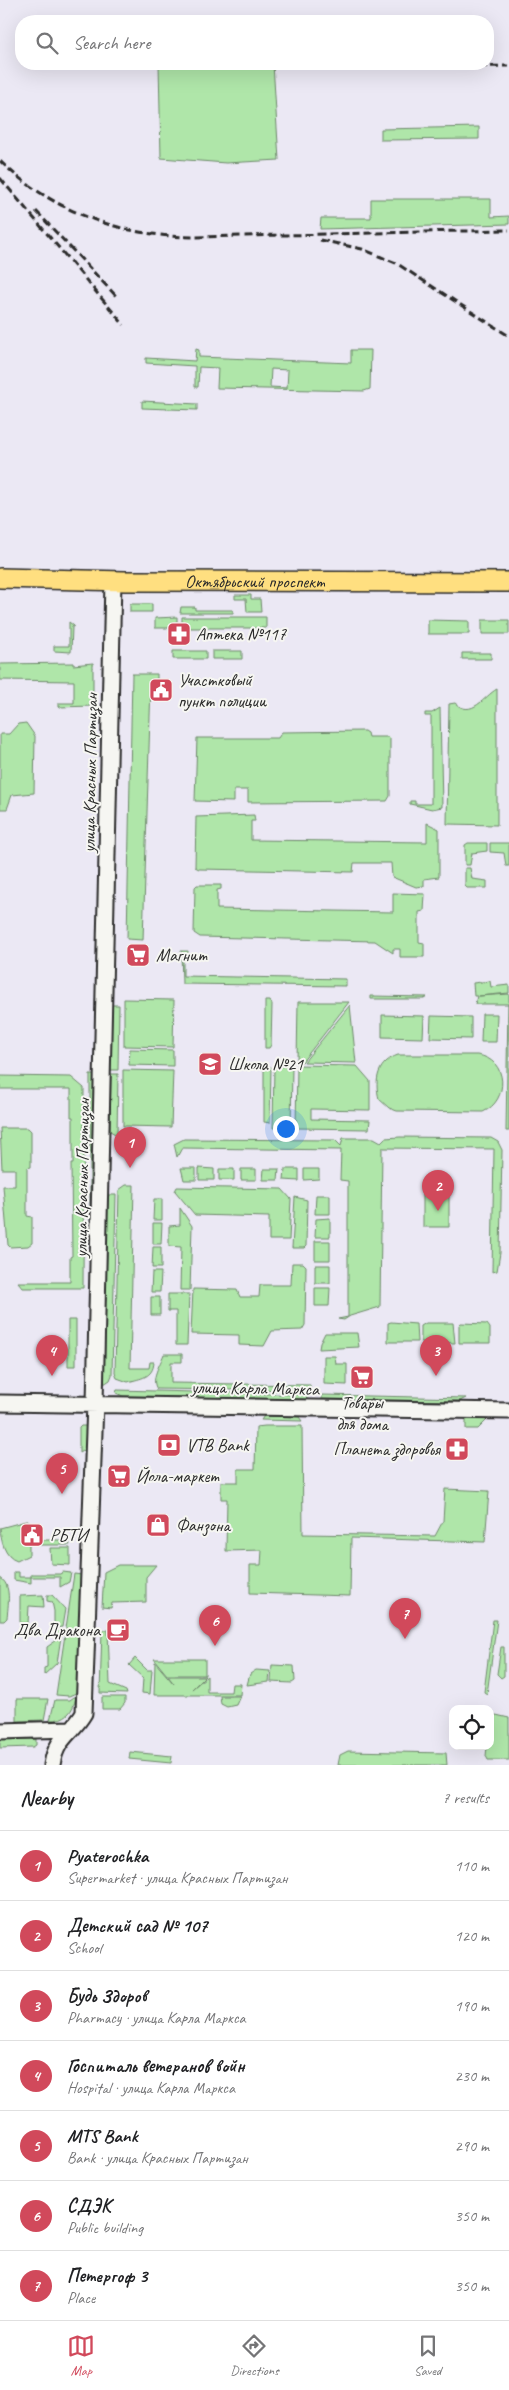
<!DOCTYPE html>
<meta charset="utf-8">
<style>
body{margin:0;font-family:Caveat,sans-serif;background:#f6f6f6;color:#202124}
.controls{position:absolute;right:15px;bottom:15px;display:grid;overflow:hidden;border-radius:10px;box-shadow:0 5px 20px #0002}
.controls button{width:45px;height:45px;display:grid;place-items:center;padding:0;border:0;border-bottom:1px solid #e0e0e0;background:#fff;color:#202124;font:25px sans-serif}
.you{position:absolute;left:285px;top:1128px;width:18px;height:18px;margin:-12px;border:4px solid #fff;border-radius:50%;background:#1a73e8;box-shadow:0 0 0 8px #1a73e833}
.badge{display:grid;place-items:center;width:32px;height:32px;border-radius:50%;background:#d1495b;color:#fff;font-size:16px;font-weight:700}
.pin{position:absolute;translate:-50% -41px;filter:drop-shadow(0 1px 2px #0008)}
.pin::after{content:'';position:absolute;top:26px;width:18px;height:15px;background:inherit;clip-path:polygon(0 0,100% 0,50% 100%)}
.list{margin:0;padding:0;list-style:none}
h2{display:flex;justify-content:space-between;align-items:center;height:65px;margin:0;padding:0 20px;font-size:21px}
h2 small{font-size:16px;font-weight:400;color:#757577}
.list li{display:grid;grid-template-columns:32px 1fr auto;gap:15px;align-items:center;box-sizing:border-box;height:70px;padding:0 20px;border-top:1px solid #e0e0e0}
.list b{display:block;font-size:19px;white-space:nowrap}
.list p{margin:0;font-size:16px;white-space:nowrap;color:#757577}
.list em{font-size:16px;font-style:normal;color:#757577}
.icon{flex:none;width:28px;height:28px;fill:none;stroke:currentColor;stroke-width:2;stroke-linecap:round;stroke-linejoin:round}
.map{position:relative;flex:none;width:509px;height:1765px;overflow:hidden}
.search{position:absolute;background:#fff;box-shadow:0 5px 20px #0002;left:15px;right:15px;top:15px;height:55px;display:flex;align-items:center;gap:12px;box-sizing:border-box;padding:0 18px;border-radius:20px;color:#757577;font-size:19px}
.sheet{height:555px;background:#fff}
nav{display:flex;justify-content:space-around;align-items:center;box-sizing:border-box;height:70px;border-top:1px solid #e0e0e0;background:#fff;font-size:14px;color:#757577}
nav a{display:grid;justify-items:center;gap:2px}
nav .on{color:#d1495b}
.map>svg:first-child{display:block}
</style>
<div class="map">
<svg width="509" height="1765" viewBox="0 0 509 1765">
<rect width="100%" height="100%" fill="#ebe8f4"/>
<filter id="ink" filterUnits="userSpaceOnUse"><feTurbulence type="fractalNoise" baseFrequency=".02" numOctaves="2"/><feDisplacementMap in="SourceGraphic" scale="10" xChannelSelector="R" yChannelSelector="G"/><feConvolveMatrix kernelMatrix="1 2 1 2 8 2 1 2 1" color-interpolation-filters="sRGB"/></filter>
<g filter="url(#ink)">
<path fill="#afe6a9" stroke="#6d886a" fill-rule="evenodd" d="M159,64H273L279,160L226,163L161,158Z
M479,127V139L381,140V129Z
M371,199H491V217L509,216V224L320,229L321,218H371Z
M196,349L199,350V357L351,363V350H371L370,389L364,391L217,388L218,368L199,367L198,387H195V366L146,363V358L195,361ZM271,369L288,370L287,388L270,387Z
M142,401L197,404V410L142,408Z
M235,595H251V599H260L261,612H247L246,599H235Z
M130,604H152V612H130Z
M181,607H195V610H233V613H180Z
M177,617V628H155V618Z
M182,617H266V628H182Z
M428,620L469,621V634H428Z
M482,620H509V634H482Z
M69,622L74,626L72,627L71,652L54,651V646H69Z
M173,651H206V659H173Z
M212,651H242V659H212Z
M462,653H491V659H462Z
M73,663V665L93,663V706L59,707V703H74V681L0,680V664Z
M132,674H157V684H151L143,940L127,939Z
M497,689V825L447,824L449,704L455,703C472,719 484,696 497,689Z
M440,708L442,807L432,809L410,804V801H415V804H431V716H425V713H432Z
M26,723L35,736L34,793L12,795L7,809H0V734H9L18,724Z
M364,731L367,733L368,737H388L390,739V796L387,801L248,802V790H234V802L195,801L197,738H278L282,732Z
M254,815L255,821H251V840L427,842V823L439,829V877L424,879V886L416,887L392,877L391,863H354L353,872L199,869L195,867L196,817Z
M468,843H487V851L472,853L470,865H465V845Z
M490,843H509V866H506L504,853L490,852Z
M465,868H470L472,879L487,881V888H467L465,886Z
M197,885H221V889L217,890V909L393,912V893L425,894L424,911L419,912V942L424,943V957H400V949H393V953L375,941L200,937L194,933L195,887Z
M181,951H188V956H183V976L346,979V986L182,984Z
M490,981L491,987L509,985V993L479,996L509,994V1131H506L508,1004H475L477,996H474L473,983Z
M371,996L427,997L424,999H371Z
M124,999L174,1000L173,1047L124,1046Z
M265,1001H270L272,1004L271,1045L269,1048H265Z
M298,1002H349L302,1062H297Z
M112,1005H119L118,1070H110Z
M350,1005L356,1063L304,1062Z
M482,1014H497L496,1042H481Z
M382,1015L424,1016L423,1038L382,1037Z
M431,1016L471,1017V1039L430,1038Z
M130,1049L173,1050V1066L129,1065Z
M398,1055H477C509,1059 509,1101 483,1112L397,1111L389,1108L379,1099C374,1079 378,1062 398,1055Z
M297,1065L357,1066L370,1081V1110L311,1109V1119L370,1120L369,1129L296,1128Z
M274,1066H292L291,1128H273Z
M264,1067H271L270,1123L264,1122Z
M123,1070L173,1071L171,1127L123,1126Z
M111,1074H118L117,1135L110,1131Z
M90,1075H95L93,1202L90,1206Z
M0,1076L71,1077L84,1088L83,1288H23L18,1282H70V1257L72,1256L71,1164H73V1117H71V1089H0Z
M0,1128H28L31,1131V1167L27,1168V1216L32,1217V1243L28,1246L10,1247L8,1245L3,1186H15V1169H2Z
M343,1138H374L381,1142L385,1138L400,1137L491,1138L498,1142L502,1150L500,1253L497,1271L492,1272L494,1149L382,1148L380,1307L350,1316L344,1320L338,1319L348,1317V1181L340,1180L341,1150L182,1148L177,1157L174,1144L184,1139L335,1140L341,1146Z
M181,1168H196V1180H184Z
M199,1168L214,1169V1180H199Z
M219,1169H234V1180H219Z
M241,1169H256V1180H241Z
M264,1169H279L278,1180H263Z
M285,1169H299V1181L284,1180Z
M304,1169H319V1179L304,1180Z
M126,1185H134L130,1368H149L150,1362H154C153,1378 141,1378 128,1382L117,1378L115,1373L119,1190Z
M177,1187L282,1189L291,1199L289,1240H269V1217L195,1215L175,1191Z
M423,1193H449V1227H423Z
M108,1195H116L112,1375L110,1380L104,1384Z
M316,1195H330V1214H315Z
M295,1197L307,1200L306,1246L304,1248H292Z
M154,1199H162V1220H153Z
M180,1208L192,1226L190,1290H180L181,1247L169,1246V1226L180,1225Z
M330,1218V1237H315L316,1219Z
M153,1223H162L161,1244H153Z
M315,1241H330V1260H315Z
M153,1247H161V1268H152Z
M292,1263H303L306,1266L305,1325L302,1330L272,1331L264,1346L239,1345V1335L191,1334L193,1289L237,1290L240,1297H259L260,1285H291Z
M315,1265H330V1283H315Z
M152,1272H161L160,1292H151Z
M315,1288H330L329,1306H315Z
M168,1294H189L187,1345H176V1311H168Z
M151,1297H160V1315H151Z
M68,1320H76V1366H68Z
M391,1322L416,1324L417,1342H388V1323Z
M426,1323H453L455,1343L421,1342V1326Z
M461,1323L487,1324L490,1328V1343H459V1325Z
M325,1333H357L359,1347L319,1349L320,1343Z
M164,1354H182V1362H171V1383L310,1385V1391L157,1389C150,1379 160,1365 164,1354Z
M324,1356H335L336,1364H347V1385L324,1384Z
M117,1390L310,1395L306,1399L123,1396L116,1393Z
M322,1395L466,1398L460,1401L322,1399Z
M264,1416L299,1417L302,1421L261,1420Z
M466,1419H488L478,1429H466Z
M81,1426H86L85,1449L79,1453V1428Z
M265,1426H302L303,1534L435,1536L443,1521L445,1489L489,1491L485,1542L351,1538L350,1596L250,1593V1565H261L262,1550L226,1551L227,1499H221V1482H238V1469H255L256,1427Z
M26,1521H29V1555L17,1561C4,1557 1,1540 0,1528Z
M40,1540H68L70,1545H40Z
M50,1548H70V1565L51,1564Z
M118,1565H156L146,1577V1602L112,1603L111,1608L102,1607L104,1572Z
M14,1572H19V1577H31V1574H60L63,1572L71,1573L69,1582L60,1587V1577H31V1583L14,1580Z
M74,1574L82,1575L77,1687L76,1693L69,1696L56,1695Z
M0,1578C12,1584 8,1606 7,1618L4,1621H0Z
M43,1595L44,1607L29,1606L28,1623H20V1596Z
M47,1595H52L65,1609L62,1627L54,1628V1611L52,1602L47,1601Z
M493,1620H497L487,1694L484,1692Z
M57,1630H62L57,1663L44,1675V1668L47,1667V1647L57,1640Z
M102,1630H108L110,1684L126,1691L127,1694L100,1693Z
M501,1647H504V1676L501,1678L497,1674Z
M135,1658L147,1670H152L150,1694L142,1693L143,1678L129,1665Z
M154,1659H205V1675H167Z
M155,1662L174,1684L168,1676H205L192,1689L207,1676V1692H231L232,1684H241L240,1695H154Z
M272,1665L294,1666L295,1681L292,1683L271,1682Z
M256,1670L270,1671L269,1682L247,1685L250,1674Z
M220,1696H240L236,1705L227,1707L221,1704Z
M74,1697H76C73,1712 66,1720 50,1720L55,1700H70Z
M102,1697H125V1703L120,1709H102Z
M17,1699H48L44,1720L17,1721Z
M496,1715L509,1718V1760H488L486,1756L487,1746H490L492,1717Z
M36,1739V1745L33,1747L0,1748V1739Z
M348,1751L446,1753L447,1765H338L340,1755Z
M130,1752L172,1756L171,1763L129,1759Z"/>
<g fill="none" stroke-linecap="round" stroke-linejoin="round">
<g stroke="#2b2b2b" stroke-width="19">
<path id="tertiary" d="M0,1403L509,1411
M0,1731L72,1729
M52,1765C56,1737 72,1734 84,1713L95,1403L113,580"/>
</g>
<g stroke="#2b2b2b" stroke-width="22">
<g id="primary">
<path id="s1" d="M0,578L125,581L509,582"/>
</g>
</g>
<use href="#tertiary" stroke="#f6f6f2" stroke-width="15"/>
<use href="#primary" stroke="#ffdf80" stroke-width="19"/>
<path stroke="#2b2b2b" stroke-width="3" stroke-dasharray="8 4" stroke-linecap="butt" d="M455,67L509,66
M0,161C53,212 123,237 195,237L509,230
M0,178L124,325
M36,211L118,298
M320,240L362,249L396,263L509,336"/>
</g>
</g>
<defs>
<g id="pharmacy-square" transform="scale(1.25)"><rect x="-9" y="-9" width="18" height="18" rx="4" fill="#d1495b" stroke="#f6f6f2"/><path d="M-2-6h4v4h4v4h-4v4h-4v-4h-4v-4h4Z" fill="#fff"/></g>
<g id="civic-square" transform="scale(1.25)"><rect x="-9" y="-9" width="18" height="18" rx="4" fill="#d1495b" stroke="#f6f6f2"/><path d="M-.6-6.5H3V-4.5H.6V-3L4-1V1h2V6H-6V1h2V-1L-.6-3ZM-1.2 2.5V6h2.4V2.5Z" fill="#fff"/></g>
<g id="supermarket-square" transform="scale(1.25)"><rect x="-9" y="-9" width="18" height="18" rx="4" fill="#d1495b" stroke="#f6f6f2"/><path d="M-6-5.5h2.5l.6 2H6L4.5 2H-2.5L-4.4-4H-6ZM-1.5 3.2a1.3 1.3 0 1 0 .1 0ZM3 3.2a1.3 1.3 0 1 0 .1 0Z" fill="#fff"/></g>
<g id="school-square" transform="scale(1.25)"><rect x="-9" y="-9" width="18" height="18" rx="4" fill="#d1495b" stroke="#f6f6f2"/><path d="M0-5L7-2L0 1L-7-2ZM-4 1L0 2.5L4 1V4Q0 6-4 4Z" fill="#fff"/></g>
<g id="bank-square" transform="scale(1.25)"><rect x="-9" y="-9" width="18" height="18" rx="4" fill="#d1495b" stroke="#f6f6f2"/><path d="M-6-4H6V4H-6ZM0-2.3a2.3 2.3 0 1 0 0 4.6a2.3 2.3 0 1 0 0-4.6Z" fill="#fff"/></g>
<g id="shop-square" transform="scale(1.25)"><rect x="-9" y="-9" width="18" height="18" rx="4" fill="#d1495b" stroke="#f6f6f2"/><path d="M-5-2.5h2.3a2.7 3.5 0 0 1 5.4 0H5L5.5 6h-11ZM-1.5-2.5h3a1.5 2.3 0 0 0-3 0Z" fill="#fff"/></g>
<g id="cafe-square" transform="scale(1.25)"><rect x="-9" y="-9" width="18" height="18" rx="4" fill="#d1495b" stroke="#f6f6f2"/><path d="M-5.5-4.5H6V0H3Q3 3.5 0 3.5H-2.5Q-5.5 3.5-5.5 0ZM3-3.2v2h1.7v-2ZM-6 4.5H4V6H-6Z" fill="#fff"/></g>
</defs>
<g fill-rule="evenodd">
<use href="#pharmacy-square" x="179" y="634"/>
<use href="#civic-square" x="161" y="690"/>
<use href="#supermarket-square" x="138" y="955"/>
<use href="#school-square" x="210" y="1064"/>
<use href="#supermarket-square" x="362" y="1377"/>
<use href="#bank-square" x="169" y="1445"/>
<use href="#pharmacy-square" x="457" y="1449"/>
<use href="#supermarket-square" x="119" y="1476"/>
<use href="#shop-square" x="158" y="1525"/>
<use href="#civic-square" x="32" y="1535"/>
<use href="#cafe-square" x="118" y="1630"/>
</g>
<g text-anchor="middle" dominant-baseline="central" stroke-width="4" stroke-linejoin="round" paint-order="stroke">
<g font-size="18" fill="#2b2b2b" stroke="#f6f6f2">
<text stroke="none"><textPath href="#s1" startOffset="255">Октябрьский проспект</textPath></text>
<text transform="translate(90 773) rotate(-89)">улица Красных Партизан</text>
<text transform="translate(82 1178) rotate(-89)">улица Красных Партизан</text>
<text transform="translate(255 1388) rotate(1)">улица Карла Маркса</text>
</g>
<g font-size="18" fill="#2b2b2b" stroke="#f6f6f2" text-anchor="start">
<text x="196" y="634">Аптека №117</text>
<text x="178" y="680">Участковый<tspan x="178" dy="21">пункт полиции</tspan></text>
<text x="156" y="955">Магнит</text>
<text x="228" y="1064">Школа №21</text>
<text x="362" y="1403" text-anchor="middle">Товары<tspan x="362" dy="21">для дома</tspan></text>
<text x="186" y="1445">VTB Bank</text>
<text x="440" y="1449" text-anchor="end">Планета здоровья</text>
<text x="136" y="1476">Йола-маркет</text>
<text x="176" y="1525">Фанзона</text>
<text x="50" y="1535">РБТИ</text>
<text x="100" y="1630" text-anchor="end">Два Дракона</text>
</g>
</g>
</svg>
<div class="controls">
<button><svg class="icon" aria-label="locate" viewBox="0 0 24 24"><circle cx="12" cy="12" r="6"/><path d="M12 2v4M12 18v4M2 12h4M18 12h4"/></svg></button>
</div>
<div class="you"></div>
<div class="pin badge" style="left:130px;top:1168px">1</div>
<div class="pin badge" style="left:438px;top:1211px">2</div>
<div class="pin badge" style="left:436px;top:1376px">3</div>
<div class="pin badge" style="left:52px;top:1376px">4</div>
<div class="pin badge" style="left:62px;top:1494px">5</div>
<div class="pin badge" style="left:215px;top:1646px">6</div>
<div class="pin badge" style="left:405px;top:1639px">7</div>
<div class="search"><svg class="icon" aria-label="search" viewBox="0 0 24 24"><circle cx="10" cy="10" r="6"/><path d="M15 15l6 6"/></svg>Search here</div>
</div>
<section class="sheet">
<h2>Nearby<small>7 results</small></h2>
<ul class="list">
<li><span class="badge">1</span><div><b>Pyaterochka</b><p>Supermarket · улица Красных Партизан</p></div><em>110 m</em></li>
<li><span class="badge">2</span><div><b>Детский сад № 107</b><p>School</p></div><em>120 m</em></li>
<li><span class="badge">3</span><div><b>Будь Здоров</b><p>Pharmacy · улица Карла Маркса</p></div><em>190 m</em></li>
<li><span class="badge">4</span><div><b>Госпиталь ветеранов войн</b><p>Hospital · улица Карла Маркса</p></div><em>230 m</em></li>
<li><span class="badge">5</span><div><b>MTS Bank</b><p>Bank · улица Красных Партизан</p></div><em>290 m</em></li>
<li><span class="badge">6</span><div><b>СДЭК</b><p>Public building</p></div><em>350 m</em></li>
<li><span class="badge">7</span><div><b>Петергоф 3</b><p>Place</p></div><em>350 m</em></li>
</ul>
</section>
<nav>
<a class="on"><svg class="icon" aria-label="map" viewBox="0 0 24 24"><path d="M3 6l6-2 6 2 6-2v14l-6 2-6-2-6 2zM9 4v14M15 6v14"/></svg>Map</a>
<a><svg class="icon" aria-label="directions" viewBox="0 0 24 24"><path d="M12 3l9 9-9 9-9-9zM9 14v-3h6M13 9l2 2-2 2"/></svg>Directions</a>
<a><svg class="icon" aria-label="saved" viewBox="0 0 24 24"><path d="M7 4h10v16l-5-4-5 4z"/></svg>Saved</a>
</nav>
